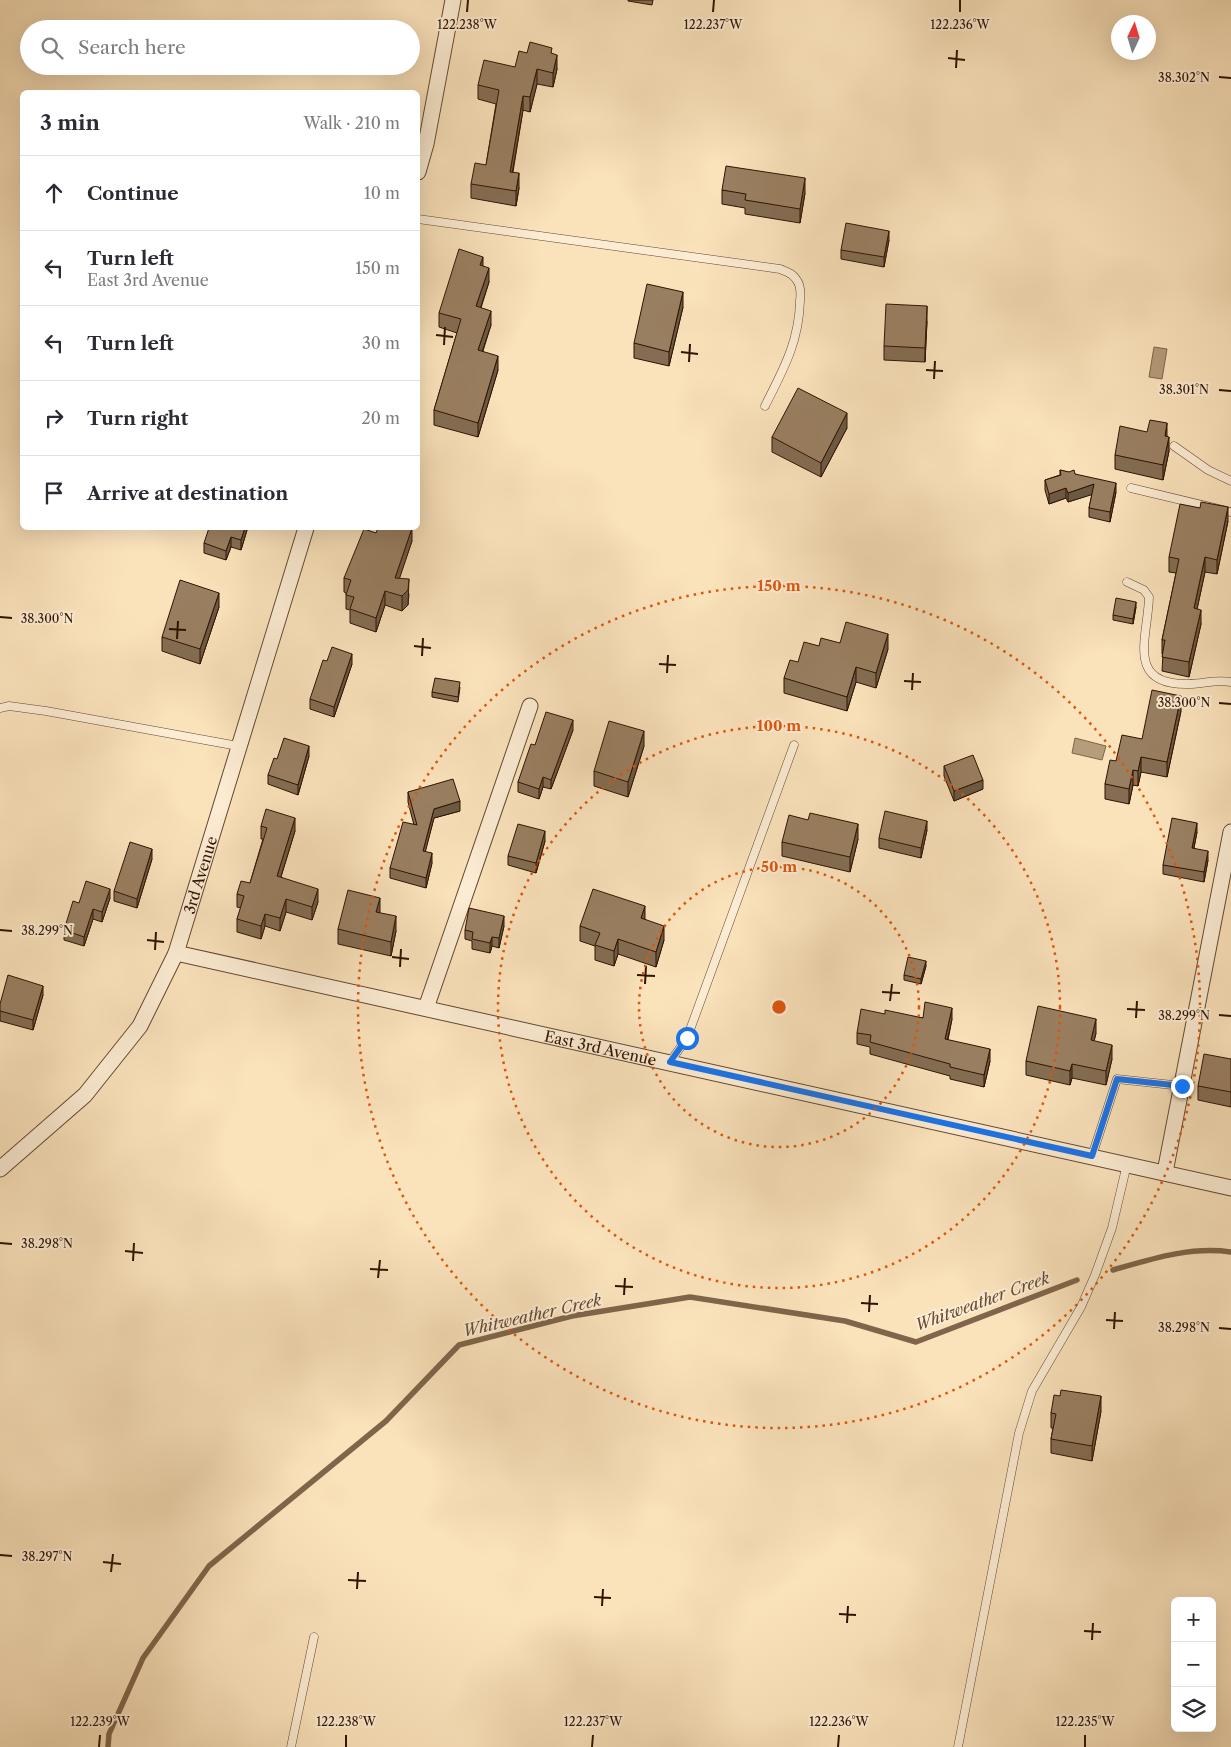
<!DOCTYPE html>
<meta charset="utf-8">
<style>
body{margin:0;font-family:"Libre Caslon Text",serif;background:#f2f2f3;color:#2b2b33}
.controls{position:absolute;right:15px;bottom:15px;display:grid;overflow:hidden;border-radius:8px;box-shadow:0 5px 20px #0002}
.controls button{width:45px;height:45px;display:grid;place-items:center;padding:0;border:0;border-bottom:1px solid #e1e1e2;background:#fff;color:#2b2b33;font:25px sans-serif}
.compass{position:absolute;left:1111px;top:15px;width:45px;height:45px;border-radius:50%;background:#fff;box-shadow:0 5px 20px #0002;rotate:4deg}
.stop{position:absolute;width:15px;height:15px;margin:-11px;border:4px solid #1a73e8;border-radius:50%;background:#fff}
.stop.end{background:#1a73e8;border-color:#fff;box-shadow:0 1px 5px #0008}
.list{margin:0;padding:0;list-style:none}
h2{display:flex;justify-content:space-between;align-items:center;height:65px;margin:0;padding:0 20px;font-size:21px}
h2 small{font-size:16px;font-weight:400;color:#7c7c81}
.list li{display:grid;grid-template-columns:32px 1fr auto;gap:15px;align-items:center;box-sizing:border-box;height:75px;padding:0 20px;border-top:1px solid #e1e1e2}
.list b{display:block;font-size:19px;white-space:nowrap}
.list p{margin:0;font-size:16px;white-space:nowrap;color:#7c7c81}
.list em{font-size:16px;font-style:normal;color:#7c7c81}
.icon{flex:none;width:28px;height:28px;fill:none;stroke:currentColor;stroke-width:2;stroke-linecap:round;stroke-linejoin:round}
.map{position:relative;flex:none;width:1231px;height:1747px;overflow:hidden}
.search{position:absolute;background:#fff;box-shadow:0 5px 20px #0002;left:20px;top:20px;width:400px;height:55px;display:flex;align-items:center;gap:12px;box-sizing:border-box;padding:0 18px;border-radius:28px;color:#7c7c81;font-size:19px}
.panel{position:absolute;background:#fff;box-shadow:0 5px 20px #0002;left:20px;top:90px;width:400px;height:440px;border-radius:8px}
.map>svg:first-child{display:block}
</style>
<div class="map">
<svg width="1231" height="1747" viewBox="0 0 1231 1747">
<rect width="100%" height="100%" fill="#fae2bb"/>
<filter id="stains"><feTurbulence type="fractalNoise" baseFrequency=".004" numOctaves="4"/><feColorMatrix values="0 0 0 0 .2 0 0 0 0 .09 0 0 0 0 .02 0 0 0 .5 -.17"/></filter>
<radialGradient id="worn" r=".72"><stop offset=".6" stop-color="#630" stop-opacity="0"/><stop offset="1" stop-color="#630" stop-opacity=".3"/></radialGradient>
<path fill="#b59c7b" stroke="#7f654a" d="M1154,347L1167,349L1162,379L1149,377Z
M1075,738L1106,746L1102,760L1072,753Z"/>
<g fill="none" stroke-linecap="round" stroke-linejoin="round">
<path stroke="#7f654a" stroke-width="5.5" d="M1113,1270C1151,1259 1191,1246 1231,1252
M108,1747L109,1734L143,1658L209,1566L386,1421L459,1345L572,1316L690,1297L845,1321L916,1342L1077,1280"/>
<g stroke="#62472f" stroke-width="9">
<path id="lane" d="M418,219L780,269C787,272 792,273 796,279C801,285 801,293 800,301C799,342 783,370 765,406
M1174,446L1208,470L1231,481
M1131,488L1231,512
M1127,582L1144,590L1149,597C1148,637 1125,685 1188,684C1203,684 1216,679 1231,682
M0,708L9,706L46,711L238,746
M670,1062L687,1038L794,745
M1092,1156L1117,1079L1182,1086
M291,1747L314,1637
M958,1747L1019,1433L1032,1391L1081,1307L1095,1275L1112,1228L1127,1164"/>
</g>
<g stroke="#62472f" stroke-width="17">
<g id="street">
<path d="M418,172L426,144L453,0"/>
<path id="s1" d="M176,953L1231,1188"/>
<path d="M426,1008L530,706"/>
<path id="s2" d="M0,1169L85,1095L140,1026L176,953L306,528"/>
<path d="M1165,1172L1231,832"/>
</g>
</g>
<use href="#lane" stroke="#fcecd3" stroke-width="8"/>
<use href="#street" stroke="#fcecd3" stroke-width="15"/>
</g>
<path fill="#846d53" stroke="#2f1300" d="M628,0H653L652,5L628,1Z
M527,53H552L557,69L553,87L537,84L530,112L523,110L513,172L519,188L516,206L471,198V184L486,165L496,104L478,99V85L515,67Z
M722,190L805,193L800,223L745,214V208L722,204Z
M889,240L884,267L841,259V250Z
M483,266L489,282L481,308L491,325L483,351L498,370L478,437L434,425V410L457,333L439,327V313Z
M683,307L669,366L634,358V343Z
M927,321L925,362L884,360V346Z
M847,428L821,477L772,452V437Z
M1167,436L1169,451L1163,480L1115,469V455Z
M1060,470L1075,474L1116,492L1110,522L1089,517V508L1092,494L1068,502L1066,498L1049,504L1045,490V480L1060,475Z
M1228,521L1217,574L1205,572L1197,609L1201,624L1189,677L1162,671L1163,654H1162V640L1176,573L1169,572V557Z
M247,528V530L241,550L231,547L226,560L204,553V543Z
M376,533L412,541L399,578L409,594L408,605L402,611L385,605L376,632L350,623V610L346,609V593L344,592V578Z
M219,607L200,664L162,651V637Z
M1136,607L1133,624L1113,620V615Z
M840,643L888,649L876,688L856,682L847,711L784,693V678L798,662L819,646Z
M352,664L334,717L310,709V699Z
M460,687L458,702L432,697V692Z
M1181,711L1167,777L1141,772L1138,786L1133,785L1129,804L1105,799V784L1116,761L1142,739Z
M573,730L551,789L543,787L539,799L518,792V782L535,745Z
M644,746L628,797L594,786V771Z
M309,756L298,795L268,784V775L277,759Z
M944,766L983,789L954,801L944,776Z
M408,792L460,811L434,818L425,851L432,863L426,888L390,878V868L414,825L408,802Z
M261,826L295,831L281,877L318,902L312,920L286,912L280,931L265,926L261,939L237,932V919L241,908L237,907V894L250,883L263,839H261Z
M927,830L921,858L879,848V838Z
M1197,832L1194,848L1208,860L1204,882L1163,874V865Z
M858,839L850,872L782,856V842Z
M545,841L536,873L508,865V856Z
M152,859L137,908L114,901V891Z
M110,898L102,922L93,919L84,946L64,940V930L79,903Z
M380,913L396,931L391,956L338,944V929Z
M645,919L664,940L656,967L618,954L614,966L595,960V946L580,941V926Z
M504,926L499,948L492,946L490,953L472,949V941L465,939V930Z
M926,966L921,984L904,980V975Z
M43,995L33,1030L0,1021V1004Z
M885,1014L923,1018L952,1019L948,1040L990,1061L984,1087L950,1079V1076L870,1054V1047L857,1044V1033Z
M1096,1033L1094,1041L1112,1059L1106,1085L1072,1078L1070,1085L1026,1075V1061Z
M1231,1059V1107L1198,1100V1086Z
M1060,1396L1101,1411L1092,1461L1051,1453V1439L1053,1428H1051V1413Z"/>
<path fill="#6b5944" stroke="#2f1300" d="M557,55V69L553,87V73Z
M537,69V84L530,112V97Z
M523,96V110L510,186V172Z
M519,173V188L516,206V191Z
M805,178V193L800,223V209Z
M889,231V240L884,267V257Z
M483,257V271L480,265Z
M489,268V282L476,321V306Z
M683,292V307L669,366V352Z
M927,306V321L925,362V348Z
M491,311V325L478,364V350Z
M498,356V370L478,437V423Z
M847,413V428L821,477V463Z
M1167,423V437L1165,436Z
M1169,437V451L1163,480V465Z
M1116,483V492L1110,522V512Z
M1094,484V494L1068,502V493Z
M1066,488V498L1049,504V494Z
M1228,507V521L1217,574V560Z
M245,528H247V530L241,550V540Z
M412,528V541L395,592V578Z
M231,537V547L226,560V551Z
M1205,557V572L1194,623V608Z
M409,579L408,605L402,611V596Z
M385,591V605L376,632V618Z
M219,593V607L200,664V649Z
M1136,602V607L1133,624V619Z
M1201,610V624L1189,677V662Z
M888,634V649L876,688V673Z
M352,654V664L334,717V707Z
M856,667V682L847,711V697Z
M1181,696V711L1167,777V762Z
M573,720V730L551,789V780Z
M644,731V746L628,797V782Z
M309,746V756L298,795V785Z
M1141,757V772L1138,786V771Z
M1133,770V785L1129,804V789Z
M543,777V787L539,799V789Z
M983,780V789L954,801V791Z
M460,801V811L434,818L423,861V851L434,809Z
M295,818V831L277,889V876Z
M927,821V830L921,858V848Z
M1197,823V832L1192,857V848Z
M858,824V839L850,872V857Z
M545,831V841L536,873V863Z
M152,849V859L137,908V899Z
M1208,851V860L1204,882V872Z
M432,853V863L426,888V878Z
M110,889V898L102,922V912Z
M318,889V902L312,920V907Z
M380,898V913L376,912Z
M286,899V912L280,931V918Z
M645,906V920L641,918Z
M93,909V919L84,946V937Z
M265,914V926L261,939V926Z
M396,916V931L391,956V942Z
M504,916V926L499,948V938Z
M664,926V940L656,967V952Z
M492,937V946L490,953V943Z
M618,939V954L614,966V951Z
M926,961V966L921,984V979Z
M43,986V995L33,1030V1020Z
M952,1008V1019L945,1051V1039Z
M1096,1019V1033L1091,1054V1040Z
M1112,1045V1059L1106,1085V1071Z
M990,1049V1061L984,1087V1075Z
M1072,1064V1078L1070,1085V1071Z
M1101,1396V1411L1092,1461V1446Z"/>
<path fill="#997f61" stroke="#2f1300" d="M530,42L552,48L551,53L557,55L553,73L537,69L530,97L523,96L510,172L519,173L516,191L471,184L475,163L486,165L499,90L478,85L484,60L515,67L519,51L527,53Z
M726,166L805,178L800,209L745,200L746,194L722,190Z
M846,223L889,231L884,257L841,250Z
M459,249L483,257L480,265L489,268L476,306L491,311L478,350L498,356L478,423L434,410L461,319L439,313Z
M647,284L683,292L669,352L634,343Z
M886,304L927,306L925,348L884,346Z
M798,388L847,413L821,463L772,437Z
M1150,420L1167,423L1165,436L1169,437L1163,465L1115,455L1120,426L1147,432Z
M1060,470L1069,472L1074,470L1075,474L1116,483L1110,512L1089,508L1094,484L1068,493L1066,488L1049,494L1045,480L1061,475Z
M1201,502L1228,507L1217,560L1205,557L1194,608L1201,610L1189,662L1162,657L1165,640H1162L1179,559L1169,557L1180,504L1200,508Z
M209,528H245L241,540L231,537L226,551L204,543Z
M378,528H412L395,578L409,579L408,590L402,596L385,591L376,618L350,609L354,597L346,595L351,580L344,578L364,529L376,533Z
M180,580L219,593L200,649L162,637Z
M1116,598L1136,602L1133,619L1113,615Z
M846,622L888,634L876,673L856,667L847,697L784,678L790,660L798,662L804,642L819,646L821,638L840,643Z
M332,647L352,654L334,707L310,699L323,660L327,661Z
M435,678L460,682L458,697L432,692Z
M1152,690L1181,696L1167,762L1141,757L1138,771L1133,770L1129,789L1105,784L1110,760L1116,761L1122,735L1142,739Z
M546,712L573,720L551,780L543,777L539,789L518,782L531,744L535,745Z
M609,721L644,731L628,782L594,771Z
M284,738L309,746L298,785L268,775L274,758L277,759Z
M973,755L983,780L954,791L944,766Z
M453,779L460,801L434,809L423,851L432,853L426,878L390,868L403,822L417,825L408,792Z
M266,809L295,818L277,876L318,889L312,907L286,899L280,918L265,914L261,926L237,919L244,896L237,894L241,881L250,883L267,828L261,826Z
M885,811L927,821L921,848L879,838Z
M810,813L858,824L850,857L782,842L789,815L808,820Z
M1172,818L1197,823L1192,848L1208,851L1204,872L1163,865Z
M518,824L545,831L536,863L508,856Z
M130,842L152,849L137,899L114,891Z
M86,881L110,889L102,912L93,909L84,937L64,930L73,901L79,903Z
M593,889L645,906L641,918L664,926L656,952L618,939L614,951L595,945L600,933L580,926Z
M348,890L380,898L376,912L396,916L391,942L338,929Z
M469,908L504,916L499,938L492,937L490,943L472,939L473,932L465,930Z
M908,957L926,961L921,979L904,975Z
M8,975L43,986L33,1020L0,1011V1004Z
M925,1002L952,1008L945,1039L990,1049L984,1075L950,1067V1064L870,1042L871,1035L857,1033L861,1009L885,1014V1010L923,1018Z
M1038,1006L1096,1019L1091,1040L1112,1045L1106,1071L1072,1064L1070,1071L1026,1061Z
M1204,1054L1231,1059V1092L1198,1086Z
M1061,1390L1101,1396L1092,1446L1051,1439L1056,1414L1051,1413L1054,1395L1060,1396Z"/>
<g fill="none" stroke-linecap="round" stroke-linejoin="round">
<path stroke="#1a73e8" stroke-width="6" d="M687,1038L670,1062L1092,1156L1117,1079L1182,1086"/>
</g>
<path fill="none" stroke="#2f1300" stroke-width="2" d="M467,12L468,0M713,12L714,0M960,12V0M948,58L965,60M956,68L957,50M1219,77L1231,78M436,335L453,337M444,345L445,327M681,352L698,354M689,362L690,344M926,370L943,371M934,379L935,361M1219,390L1231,391M0,617L12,618M169,629L186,630M177,639L178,621M414,646L431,648M422,656L423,638M659,664L676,665M667,673L668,655M904,681L921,682M912,690L913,673M1219,703L1231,704M0,930L12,931M147,940L164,942M155,950L156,932M392,957L409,959M400,967L401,949M637,975L655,976M645,984L646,966M882,992L900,993M890,1001L892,984M1127,1009L1145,1010M1219,1015L1231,1016M1136,1018L1137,1001M0,1243L12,1244M125,1251L143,1253M133,1261L134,1243M370,1269L388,1270M378,1278L380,1260M615,1286L633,1287M624,1295L625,1278M861,1303L878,1304M869,1312L870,1295M1106,1320L1123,1321M1219,1328L1231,1329M1114,1329L1115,1312M0,1555L12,1556M103,1562L121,1564M111,1572L113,1554M348,1580L366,1581M357,1589L358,1572M594,1597L611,1598M602,1606L603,1589M839,1614L856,1615M847,1623L848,1606M1084,1631L1101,1632M1092,1640L1093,1623M99,1747L100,1735M346,1747V1735M592,1747L593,1735M838,1747L839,1735M1085,1747V1735"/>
<g fill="none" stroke="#df560b" stroke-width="2.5" stroke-dasharray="2.5 5">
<circle cx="779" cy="1007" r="140"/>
<circle cx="779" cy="1007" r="281"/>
<circle cx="779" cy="1007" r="421"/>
</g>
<g text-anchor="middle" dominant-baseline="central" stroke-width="4" stroke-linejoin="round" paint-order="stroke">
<g font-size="15" fill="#2f1300" stroke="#fcecd3">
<text stroke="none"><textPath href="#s2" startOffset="364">3rd Avenue</textPath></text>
<text stroke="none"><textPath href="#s1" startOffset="435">East 3rd Avenue</textPath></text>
</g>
<g font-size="16" font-style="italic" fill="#654a31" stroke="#fcecd3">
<text transform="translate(982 1301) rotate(-20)">Whitweather Creek</text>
<text transform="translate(532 1315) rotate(-13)">Whitweather Creek</text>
</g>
</g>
<g font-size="12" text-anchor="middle" fill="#2f1300" stroke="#fcecd3" stroke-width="4" stroke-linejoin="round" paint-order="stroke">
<text x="467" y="29">122.238°W</text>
<text x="713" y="29">122.237°W</text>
<text x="960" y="29">122.236°W</text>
<text x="1184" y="82">38.302°N</text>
<text x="1184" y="394">38.301°N</text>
<text x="47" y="623">38.300°N</text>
<text x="1184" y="707">38.300°N</text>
<text x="47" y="935">38.299°N</text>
<text x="1184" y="1020">38.299°N</text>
<text x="47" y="1248">38.298°N</text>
<text x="1184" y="1332">38.298°N</text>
<text x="47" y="1561">38.297°N</text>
<text x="100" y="1726">122.239°W</text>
<text x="346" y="1726">122.238°W</text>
<text x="593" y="1726">122.237°W</text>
<text x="839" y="1726">122.236°W</text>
<text x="1085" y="1726">122.235°W</text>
</g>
<circle cx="779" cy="1007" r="8" fill="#df560b" stroke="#fcecd3" stroke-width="2.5"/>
<g font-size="15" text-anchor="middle" font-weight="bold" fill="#df560b" stroke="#fcecd3" stroke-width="4" stroke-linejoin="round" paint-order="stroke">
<text x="779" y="591">150 m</text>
<text x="779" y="731">100 m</text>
<text x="779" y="872">50 m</text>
</g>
<rect width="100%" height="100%" filter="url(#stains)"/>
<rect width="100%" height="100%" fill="url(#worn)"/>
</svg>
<div class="controls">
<button>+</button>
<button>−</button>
<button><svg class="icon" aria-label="layers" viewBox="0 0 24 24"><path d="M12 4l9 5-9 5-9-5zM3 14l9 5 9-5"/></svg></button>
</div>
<svg class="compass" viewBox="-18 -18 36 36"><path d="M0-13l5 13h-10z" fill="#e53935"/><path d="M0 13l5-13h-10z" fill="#7c7c81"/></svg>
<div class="stop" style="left:687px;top:1038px"></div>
<div class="stop end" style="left:1182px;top:1086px"></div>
<div class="search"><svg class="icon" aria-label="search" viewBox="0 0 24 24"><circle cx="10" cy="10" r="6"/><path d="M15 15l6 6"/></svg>Search here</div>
<section class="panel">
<h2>3 min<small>Walk · 210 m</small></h2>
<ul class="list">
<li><svg class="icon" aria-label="ahead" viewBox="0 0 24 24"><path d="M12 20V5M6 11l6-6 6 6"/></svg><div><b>Continue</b></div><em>10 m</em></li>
<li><svg class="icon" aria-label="left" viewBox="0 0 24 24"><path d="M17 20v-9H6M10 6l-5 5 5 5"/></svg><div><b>Turn left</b><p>East 3rd Avenue</p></div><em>150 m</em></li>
<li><svg class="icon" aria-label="left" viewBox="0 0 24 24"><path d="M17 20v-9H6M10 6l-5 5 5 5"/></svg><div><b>Turn left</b></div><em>30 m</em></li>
<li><svg class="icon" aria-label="right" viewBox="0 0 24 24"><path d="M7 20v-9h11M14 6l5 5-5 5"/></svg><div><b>Turn right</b></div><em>20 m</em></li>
<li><svg class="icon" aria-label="arrive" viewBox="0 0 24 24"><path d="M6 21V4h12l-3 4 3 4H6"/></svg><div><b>Arrive at destination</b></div></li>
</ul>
</section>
</div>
